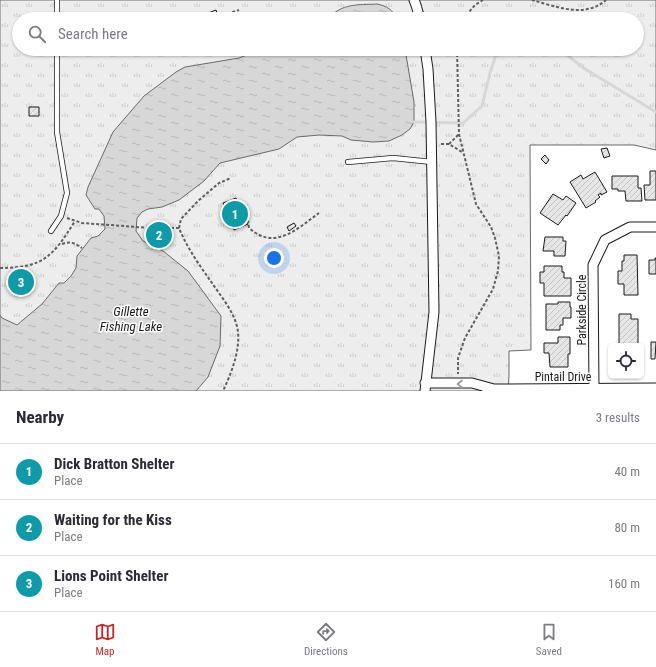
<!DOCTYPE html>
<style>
body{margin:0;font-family:"Roboto Condensed",sans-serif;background:#f2f2f3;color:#2b2b33}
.controls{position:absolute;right:12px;bottom:12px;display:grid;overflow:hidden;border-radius:6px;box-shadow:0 1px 3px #0004}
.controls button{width:36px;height:36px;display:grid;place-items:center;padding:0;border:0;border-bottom:1px solid #e1e1e2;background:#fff;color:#2b2b33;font:20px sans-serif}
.you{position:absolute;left:274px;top:258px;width:14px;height:14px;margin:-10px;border:3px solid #fff;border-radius:50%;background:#1a73e8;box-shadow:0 0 0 6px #1a73e833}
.badge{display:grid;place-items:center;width:26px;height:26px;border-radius:50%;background:#c62828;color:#fff;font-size:13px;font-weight:700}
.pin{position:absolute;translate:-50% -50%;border:2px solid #fff;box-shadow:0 1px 4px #0006}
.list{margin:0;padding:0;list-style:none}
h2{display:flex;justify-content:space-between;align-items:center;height:52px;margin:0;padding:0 16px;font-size:17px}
h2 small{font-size:13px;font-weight:400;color:#7c7c81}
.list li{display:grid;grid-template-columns:26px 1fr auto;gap:12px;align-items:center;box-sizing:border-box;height:56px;padding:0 16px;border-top:1px solid #e1e1e2}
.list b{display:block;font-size:15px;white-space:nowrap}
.list p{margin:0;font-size:13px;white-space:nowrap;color:#7c7c81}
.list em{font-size:13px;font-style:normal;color:#7c7c81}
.icon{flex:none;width:22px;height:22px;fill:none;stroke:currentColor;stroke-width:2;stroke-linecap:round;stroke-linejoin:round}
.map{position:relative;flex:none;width:656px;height:391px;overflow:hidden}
.search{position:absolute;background:#fff;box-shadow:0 1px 3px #0004;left:12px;right:12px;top:12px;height:44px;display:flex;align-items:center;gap:10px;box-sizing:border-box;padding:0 14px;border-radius:22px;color:#7c7c81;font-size:15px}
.sheet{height:220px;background:#fff}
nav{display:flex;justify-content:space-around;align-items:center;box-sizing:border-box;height:56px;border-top:1px solid #e1e1e2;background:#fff;font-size:11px;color:#7c7c81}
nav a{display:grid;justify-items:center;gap:2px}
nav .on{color:#c62828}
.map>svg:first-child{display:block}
</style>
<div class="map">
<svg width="656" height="391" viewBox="0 0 656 391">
<defs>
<pattern id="park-tufts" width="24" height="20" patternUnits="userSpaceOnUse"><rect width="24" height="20" fill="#ededed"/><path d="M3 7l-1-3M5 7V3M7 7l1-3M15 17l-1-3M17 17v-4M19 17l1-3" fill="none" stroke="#cbcbcb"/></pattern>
<pattern id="water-ripples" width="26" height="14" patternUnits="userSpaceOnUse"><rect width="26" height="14" fill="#d7d7d7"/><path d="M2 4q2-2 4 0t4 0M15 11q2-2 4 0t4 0" fill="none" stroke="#b8b8b8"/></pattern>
<pattern id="building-hatch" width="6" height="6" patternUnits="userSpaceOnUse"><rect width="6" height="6" fill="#e6e6e6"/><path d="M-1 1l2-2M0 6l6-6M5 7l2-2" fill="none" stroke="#c5c5c5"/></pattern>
</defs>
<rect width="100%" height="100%" fill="#fff"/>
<path fill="url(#park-tufts)" stroke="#6a6a6a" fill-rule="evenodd" d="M0,0H656V150L634,145H530L531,350L509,351V376L508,391H0ZM19,19H637V49H19Z"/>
<path fill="url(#water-ripples)" stroke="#6a6a6a" d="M377,4C387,6 393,10 397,19H329C340,3 359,5 377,4Z
M253,49H405L414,102V122L410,129L402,135L389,141L373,142L351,140L342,136L319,135L297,137L279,149L220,163L204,181L179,200L162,207L148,209L142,212L137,218L136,231L143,241L163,251L188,271L221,316L220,346L208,377L196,391H0V315L2,318L17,325L42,304L59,283H64L71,276L76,268L77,256L91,238L98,236L105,229L104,216L99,209H95L86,195L88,187L113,132L144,96L176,72L185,67L239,58L247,55Z"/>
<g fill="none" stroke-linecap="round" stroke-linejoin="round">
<path stroke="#d7d7d7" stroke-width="3" d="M559,49L585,69L656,112
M414,122L463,123L482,106L490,73L498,49"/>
</g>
<path fill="url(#building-hatch)" stroke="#1a1a1a" d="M216,10L219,19H195V18Z
M29,107H39V116H29Z
M607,148L610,156L604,158L601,149Z
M545,155L549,160L546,164L541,159Z
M650,171H656V200H645L644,185H650Z
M595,172L607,192L601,195V193L598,195L600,197L595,201L596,202L586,208L570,182L581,175L583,179Z
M612,176H638V188H641L642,201H626L625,191H618V189H612Z
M553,194L563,200L566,196L576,203L567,216L566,215L558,225L540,213Z
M236,198L248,224L234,230L223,203Z
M294,223L296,226L289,231L287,227Z
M545,237H563V241H566L565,256H554V251H543Z
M624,255H637L638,295H624V284H618V271H622V261H624Z
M655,258H656V274H649V260H655Z
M544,266H562V272H564V278H571V296H544V283H540V272H544Z
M27,277V285L14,286V278Z
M558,302H570V307H571V318H563V325H560V330H546V304H558Z
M619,314H631V319H638V344H619Z
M558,337H570V354H568V367H550L549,353H544V343H558Z
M651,342H656L655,359H651Z"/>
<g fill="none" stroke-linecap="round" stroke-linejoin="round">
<g stroke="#1a1a1a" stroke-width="6">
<path id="service" d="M57,0V19
M348,162L393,158L432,162
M51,231L61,216L67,193L57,132V49"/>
</g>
<g stroke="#1a1a1a" stroke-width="11">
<path id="minor" d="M414,0L416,5L420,19
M425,383H472L494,389
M425,391L434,312L431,122L428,69L425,49
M487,391L494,389L656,388
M594,391L593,265L605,240L630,227H656"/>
</g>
<path stroke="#5f5f5f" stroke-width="2" stroke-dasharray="3 2" stroke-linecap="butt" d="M532,0C554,6 585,19 606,0
M218,17L239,10
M463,19L475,5L483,0
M457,49L459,134L476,204L491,227L495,238L499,256L498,271L493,289L465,338L458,358V374
M441,144H449L462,152
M449,144L459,134
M67,218L82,223L151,228H179C187,248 200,266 212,283C222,298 236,314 238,332C240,351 231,374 223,391
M248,220L249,228C275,251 297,229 319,213
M179,228L181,219L198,201L219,183L231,178
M62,244C70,241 75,243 82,248
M0,268C44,268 53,256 75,221
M18,268L20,278"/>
<use href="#service" stroke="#fff" stroke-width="4.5"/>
<use href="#minor" stroke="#fff" stroke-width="9"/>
</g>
<defs><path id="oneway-chevron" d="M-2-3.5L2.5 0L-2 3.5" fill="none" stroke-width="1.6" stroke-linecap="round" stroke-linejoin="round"/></defs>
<use stroke="#989898" href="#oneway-chevron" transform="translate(460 384) rotate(180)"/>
<g text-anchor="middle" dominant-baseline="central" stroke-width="3" stroke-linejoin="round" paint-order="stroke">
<g font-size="12" fill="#1a1a1a" stroke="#fff">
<text transform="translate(582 310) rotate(-90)">Parkside Circle</text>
<text x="563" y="377">Pintail Drive</text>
</g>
<g font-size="13" font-style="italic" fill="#1a1a1a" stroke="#fff">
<text x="131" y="311">Gillette<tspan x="131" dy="15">Fishing Lake</tspan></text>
</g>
</g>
</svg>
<div class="controls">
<button><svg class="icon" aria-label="locate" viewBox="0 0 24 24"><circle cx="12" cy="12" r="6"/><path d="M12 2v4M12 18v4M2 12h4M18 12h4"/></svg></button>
</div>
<div class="you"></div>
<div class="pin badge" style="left:235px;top:214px;background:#0f9aa8">1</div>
<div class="pin badge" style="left:159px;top:235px;background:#0f9aa8">2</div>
<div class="pin badge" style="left:21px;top:282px;background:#0f9aa8">3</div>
<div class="search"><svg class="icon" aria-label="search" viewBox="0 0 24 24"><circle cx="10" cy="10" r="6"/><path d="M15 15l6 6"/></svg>Search here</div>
</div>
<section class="sheet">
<h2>Nearby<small>3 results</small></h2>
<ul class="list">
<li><span class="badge" style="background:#0f9aa8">1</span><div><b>Dick Bratton Shelter</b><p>Place</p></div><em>40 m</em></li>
<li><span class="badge" style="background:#0f9aa8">2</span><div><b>Waiting for the Kiss</b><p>Place</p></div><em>80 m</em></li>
<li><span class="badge" style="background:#0f9aa8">3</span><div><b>Lions Point Shelter</b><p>Place</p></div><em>160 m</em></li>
</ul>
</section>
<nav>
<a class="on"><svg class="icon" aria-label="map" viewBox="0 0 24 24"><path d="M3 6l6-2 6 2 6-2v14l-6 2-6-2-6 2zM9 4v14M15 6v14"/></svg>Map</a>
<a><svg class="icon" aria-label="directions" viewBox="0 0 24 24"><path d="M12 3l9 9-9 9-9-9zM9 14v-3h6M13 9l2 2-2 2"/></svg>Directions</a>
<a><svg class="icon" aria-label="saved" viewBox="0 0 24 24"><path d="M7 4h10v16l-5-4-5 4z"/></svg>Saved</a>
</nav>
